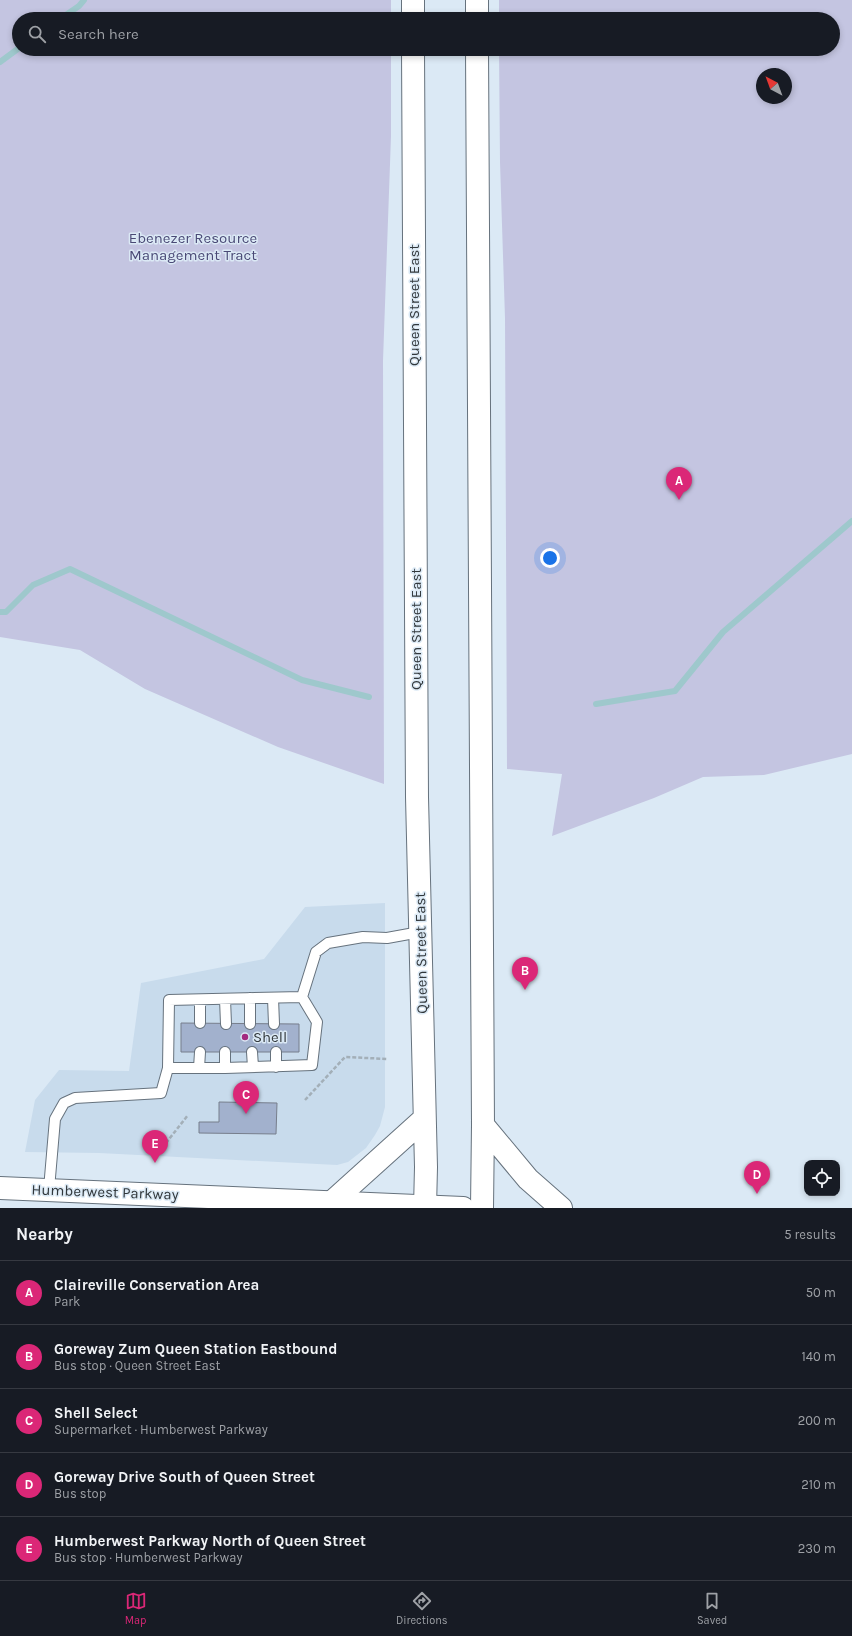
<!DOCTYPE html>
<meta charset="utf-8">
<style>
body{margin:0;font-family:Karla,sans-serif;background:#242831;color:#f1f3f6}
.controls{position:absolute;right:12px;bottom:12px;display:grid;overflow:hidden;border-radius:8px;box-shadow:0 2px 6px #0003}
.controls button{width:36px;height:36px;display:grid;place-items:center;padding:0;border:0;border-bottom:1px solid #363941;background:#171b24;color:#f1f3f6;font:20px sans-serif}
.compass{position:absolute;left:756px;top:68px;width:36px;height:36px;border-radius:50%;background:#171b24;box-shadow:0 2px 6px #0003;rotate:319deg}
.you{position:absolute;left:550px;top:558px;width:14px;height:14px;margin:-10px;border:3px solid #fff;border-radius:50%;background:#1a73e8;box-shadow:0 0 0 6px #1a73e833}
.badge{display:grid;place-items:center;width:26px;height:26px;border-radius:50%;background:#db2777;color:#fff;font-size:13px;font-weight:700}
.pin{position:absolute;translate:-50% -33px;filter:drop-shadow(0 1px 2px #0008)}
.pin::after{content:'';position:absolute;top:21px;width:14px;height:12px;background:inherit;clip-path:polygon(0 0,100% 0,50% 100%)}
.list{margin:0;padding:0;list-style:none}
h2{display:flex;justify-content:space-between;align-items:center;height:52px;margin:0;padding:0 16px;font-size:17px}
h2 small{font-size:13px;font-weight:400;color:#9ea1a6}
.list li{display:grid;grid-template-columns:26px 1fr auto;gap:12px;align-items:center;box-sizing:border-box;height:64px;padding:0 16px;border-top:1px solid #363941}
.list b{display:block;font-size:15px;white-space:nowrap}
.list p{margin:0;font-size:13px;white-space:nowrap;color:#9ea1a6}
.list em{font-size:13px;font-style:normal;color:#9ea1a6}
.icon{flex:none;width:22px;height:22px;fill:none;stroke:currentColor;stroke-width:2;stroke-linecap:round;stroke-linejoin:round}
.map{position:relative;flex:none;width:852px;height:1208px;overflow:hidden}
.search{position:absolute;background:#171b24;box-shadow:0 2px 6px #0003;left:12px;right:12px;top:12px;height:44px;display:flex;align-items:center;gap:10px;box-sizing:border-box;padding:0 14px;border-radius:22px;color:#9ea1a6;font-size:15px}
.sheet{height:372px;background:#171b24}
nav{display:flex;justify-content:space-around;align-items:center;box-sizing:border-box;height:56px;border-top:1px solid #363941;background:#171b24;font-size:11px;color:#9ea1a6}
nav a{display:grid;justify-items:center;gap:2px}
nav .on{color:#db2777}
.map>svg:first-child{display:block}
</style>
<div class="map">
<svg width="852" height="1208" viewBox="0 0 852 1208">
<rect width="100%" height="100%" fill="#dbe9f5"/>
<path fill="#c8dbec" d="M385,903V1107L380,1126L375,1135L366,1148L348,1162L337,1165L99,1153L25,1152L35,1100L59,1070L129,1071L141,983L264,959L305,907Z"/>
<path fill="#c4c5e1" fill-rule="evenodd" d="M0,0H391V19H19V49H391V136L383,361L384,784L278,747L145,689L80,650L0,637Z
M499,0H852V754L764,775L703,777L654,798L552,836L562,774L507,769L505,318L500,162L499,49H833V19H499ZM762,74H786V98H762Z"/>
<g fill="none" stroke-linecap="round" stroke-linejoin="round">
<path stroke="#9ec8cc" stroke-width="6" d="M60,19L79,6L84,0
M0,62L19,48
M0,612H6L33,585L70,569L302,680L369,697
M596,704L675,691L723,632L852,521"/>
</g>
<path fill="#a2b1cd" stroke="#777e8c" d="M181,1023L299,1024V1052H181Z
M219,1102L277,1103L276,1134L199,1133V1122H219Z"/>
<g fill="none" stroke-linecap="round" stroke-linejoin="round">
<g stroke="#66727d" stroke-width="12">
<path id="lane" d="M250,998V1024
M273,998L274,1024
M225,999L226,1024
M200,1023V1000
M252,1052L253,1067
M276,1067V1052
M168,1068L169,1000L302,997
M199,1068L200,1052
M225,1068V1052
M49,1189L55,1119L64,1103L75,1098L161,1093L168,1068H225L312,1065L317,1022L302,997L316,952L328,943L363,937L387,938L420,932"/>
</g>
<g stroke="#66727d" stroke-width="24">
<path id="secondary" d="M0,1188L463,1208"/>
</g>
<g stroke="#66727d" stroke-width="24">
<path id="primary" d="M413,0V19
M477,0V19
M413,49L417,797L426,1167L425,1208
M477,49L483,1125L482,1208
M483,1125L528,1179L561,1208
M332,1202L424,1119"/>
</g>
<path stroke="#a3afb8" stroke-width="2.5" stroke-dasharray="4 2" stroke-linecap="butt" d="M305,1100L345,1057L388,1059
M166,1143L188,1115"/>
<use href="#lane" stroke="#fff" stroke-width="10"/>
<use href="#secondary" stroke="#fff" stroke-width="22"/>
<use href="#primary" stroke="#fff" stroke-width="22"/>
</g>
<circle fill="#a32980" stroke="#dbe9f5" stroke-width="1.5" cx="245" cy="1037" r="4"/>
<g text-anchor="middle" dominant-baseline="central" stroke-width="3" stroke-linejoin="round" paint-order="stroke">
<g font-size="15" fill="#4a4976" stroke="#dbe9f5">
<text x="193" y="238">Ebenezer Resource<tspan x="193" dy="17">Management Tract</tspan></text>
</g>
<g font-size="15" fill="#31373b" stroke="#dbe9f5">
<text transform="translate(414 305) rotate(-90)">Queen Street East</text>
<text transform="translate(416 629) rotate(-90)">Queen Street East</text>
<text transform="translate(421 953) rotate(-91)">Queen Street East</text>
<text transform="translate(105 1192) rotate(2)">Humberwest Parkway</text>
</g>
<g font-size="15" fill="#31373b" stroke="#dbe9f5" text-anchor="start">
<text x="253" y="1037">Shell</text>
</g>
</g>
</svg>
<div class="controls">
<button><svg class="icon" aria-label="locate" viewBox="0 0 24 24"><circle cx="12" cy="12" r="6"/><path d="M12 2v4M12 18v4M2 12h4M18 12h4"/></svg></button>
</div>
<svg class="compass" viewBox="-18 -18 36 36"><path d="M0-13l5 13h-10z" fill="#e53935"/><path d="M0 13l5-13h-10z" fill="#9ea1a6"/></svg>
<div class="you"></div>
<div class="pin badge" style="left:679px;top:500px">A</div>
<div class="pin badge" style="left:525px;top:990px">B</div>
<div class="pin badge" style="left:246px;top:1114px">C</div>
<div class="pin badge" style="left:757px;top:1194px">D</div>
<div class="pin badge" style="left:155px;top:1163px">E</div>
<div class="search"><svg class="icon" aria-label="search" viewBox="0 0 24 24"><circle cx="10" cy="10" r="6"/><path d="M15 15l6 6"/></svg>Search here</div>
</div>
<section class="sheet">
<h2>Nearby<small>5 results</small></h2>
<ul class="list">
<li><span class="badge">A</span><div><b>Claireville Conservation Area</b><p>Park</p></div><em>50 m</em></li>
<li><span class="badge">B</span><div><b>Goreway Zum Queen Station Eastbound</b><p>Bus stop · Queen Street East</p></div><em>140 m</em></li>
<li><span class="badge">C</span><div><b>Shell Select</b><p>Supermarket · Humberwest Parkway</p></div><em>200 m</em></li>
<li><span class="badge">D</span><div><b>Goreway Drive South of Queen Street</b><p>Bus stop</p></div><em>210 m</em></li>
<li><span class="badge">E</span><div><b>Humberwest Parkway North of Queen Street</b><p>Bus stop · Humberwest Parkway</p></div><em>230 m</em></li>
</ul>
</section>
<nav>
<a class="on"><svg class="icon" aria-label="map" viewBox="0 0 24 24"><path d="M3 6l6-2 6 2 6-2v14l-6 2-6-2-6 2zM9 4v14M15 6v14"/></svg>Map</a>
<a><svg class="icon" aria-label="directions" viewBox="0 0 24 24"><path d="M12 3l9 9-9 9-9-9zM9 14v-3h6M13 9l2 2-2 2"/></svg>Directions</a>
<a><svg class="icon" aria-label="saved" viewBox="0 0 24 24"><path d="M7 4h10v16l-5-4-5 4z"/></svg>Saved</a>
</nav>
